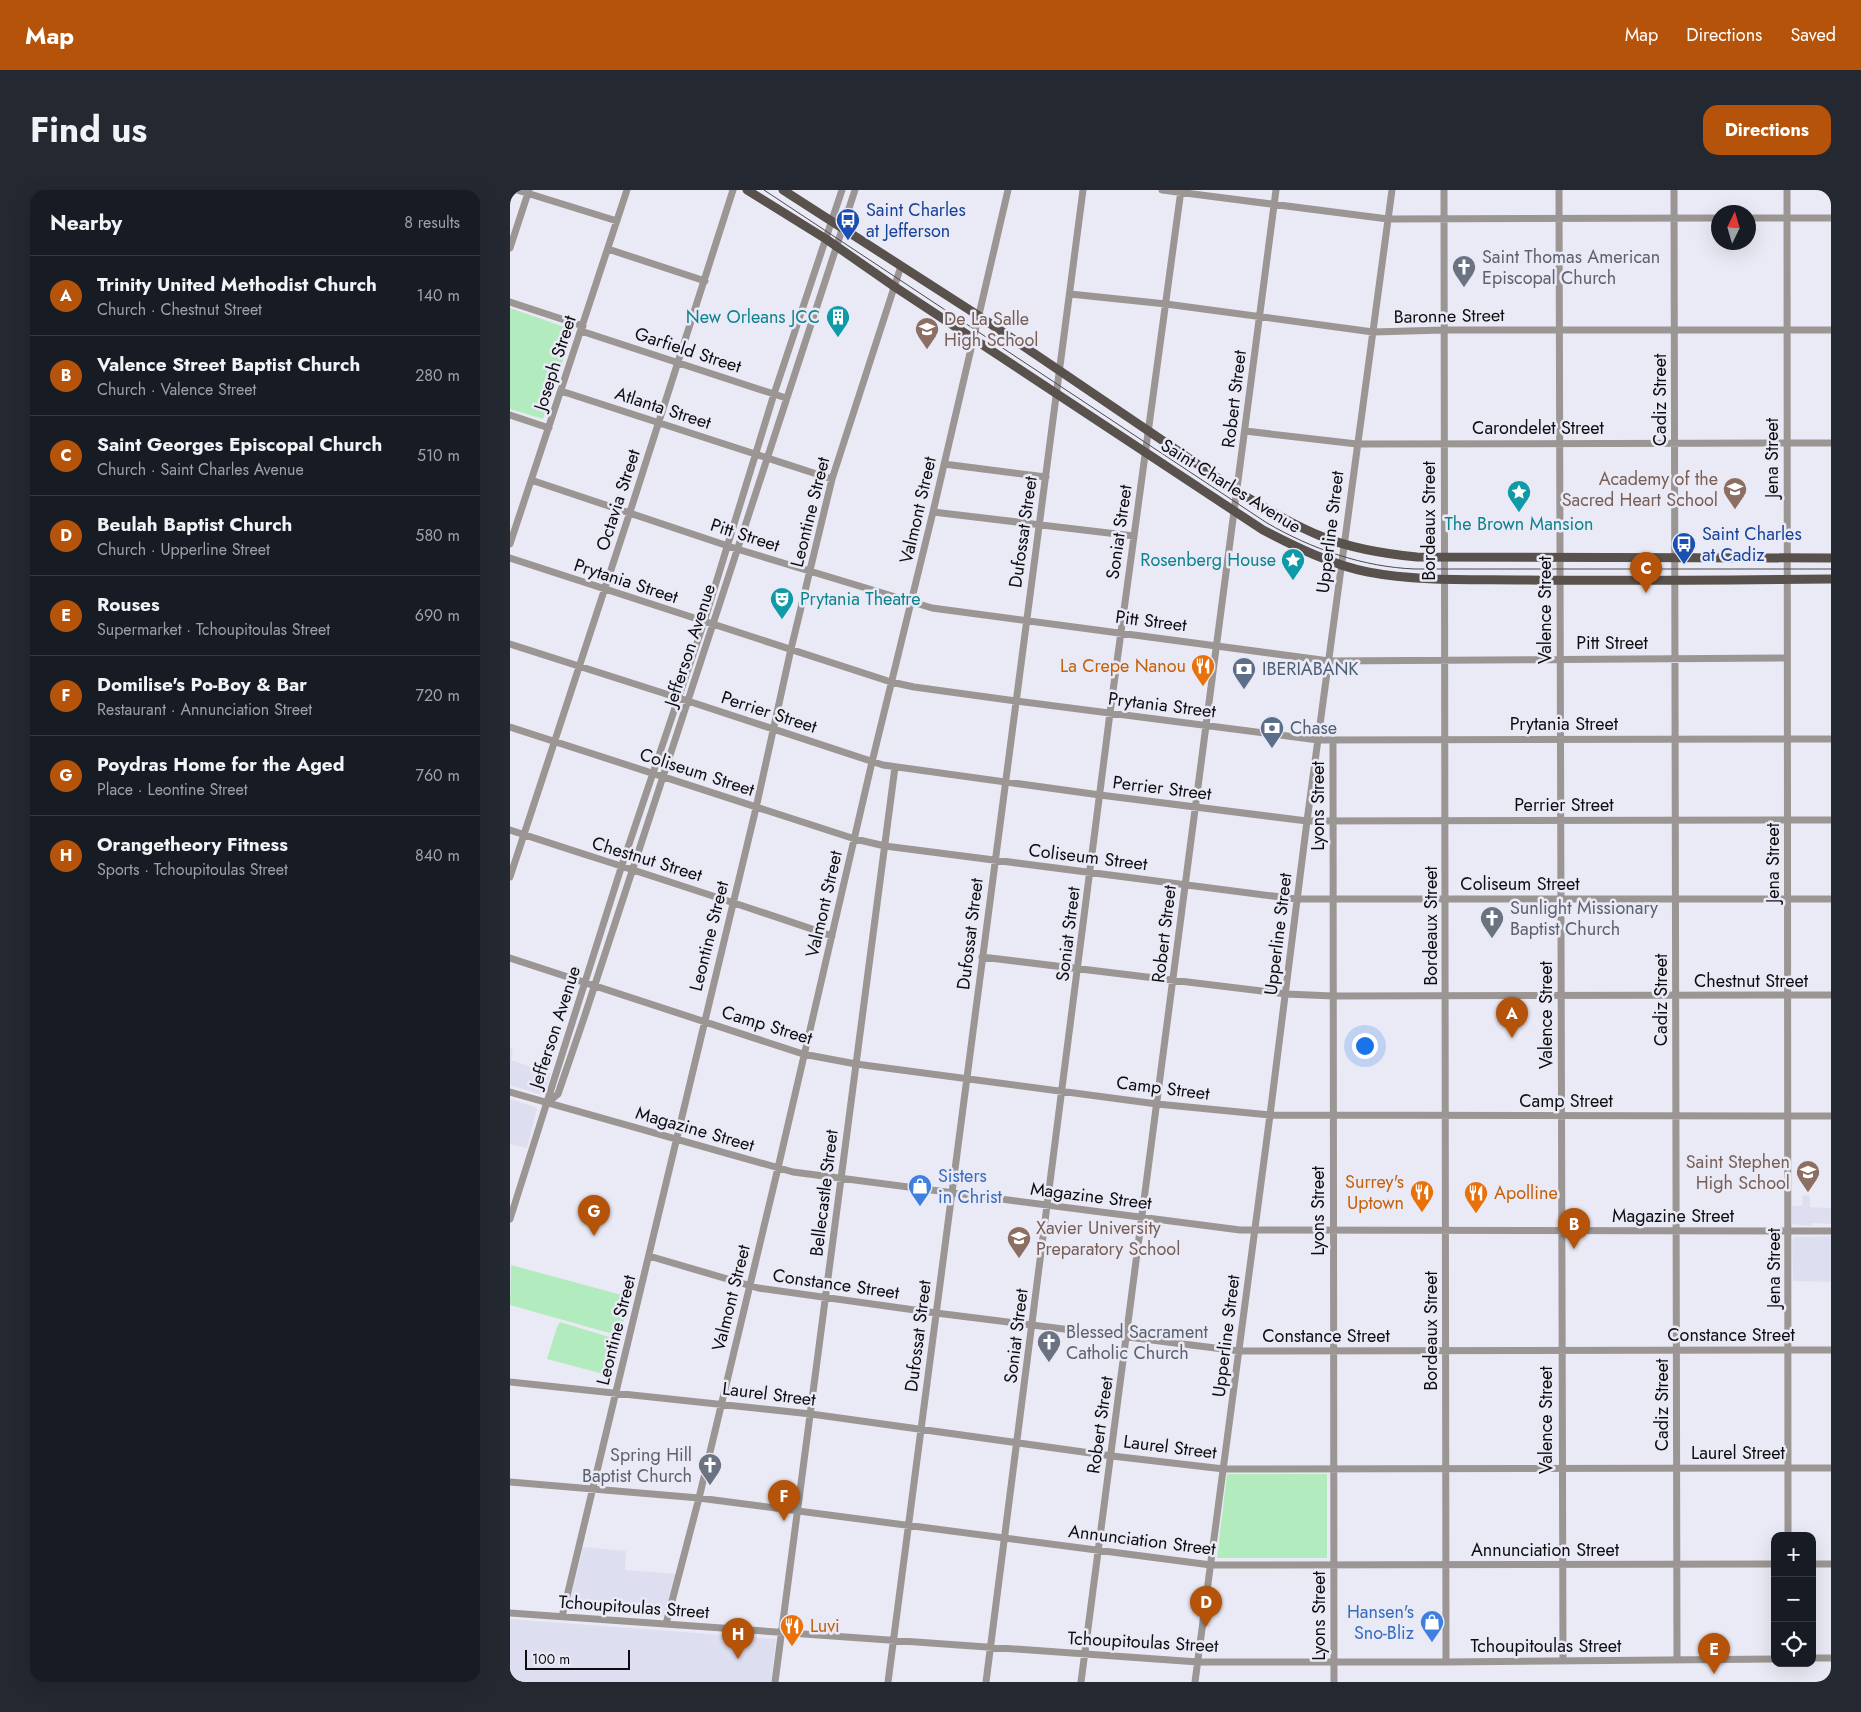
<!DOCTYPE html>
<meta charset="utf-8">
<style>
body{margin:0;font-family:Jost,sans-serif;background:#242831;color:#f1f3f6}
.controls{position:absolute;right:15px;bottom:15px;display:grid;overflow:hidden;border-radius:10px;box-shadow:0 5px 20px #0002}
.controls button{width:45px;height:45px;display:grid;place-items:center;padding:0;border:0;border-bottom:1px solid #363941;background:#171b24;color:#f1f3f6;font:25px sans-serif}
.compass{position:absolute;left:1201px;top:15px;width:45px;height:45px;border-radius:50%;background:#171b24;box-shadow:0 5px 20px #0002;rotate:5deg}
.scale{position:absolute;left:15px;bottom:12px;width:105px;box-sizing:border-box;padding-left:5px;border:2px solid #0d0c10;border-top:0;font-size:14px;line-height:18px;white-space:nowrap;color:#0d0c10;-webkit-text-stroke:4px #eaeaf6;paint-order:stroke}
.you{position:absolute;left:854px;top:855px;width:18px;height:18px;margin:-12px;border:4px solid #fff;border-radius:50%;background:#1a73e8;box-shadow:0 0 0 8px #1a73e833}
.badge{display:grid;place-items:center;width:32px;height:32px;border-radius:50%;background:#b45309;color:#fff;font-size:16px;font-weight:700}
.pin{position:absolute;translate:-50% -41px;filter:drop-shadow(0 1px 2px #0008)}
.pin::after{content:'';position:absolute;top:26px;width:18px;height:15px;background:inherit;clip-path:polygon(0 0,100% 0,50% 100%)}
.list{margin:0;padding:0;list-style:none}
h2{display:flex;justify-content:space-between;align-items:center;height:65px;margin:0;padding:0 20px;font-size:21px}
h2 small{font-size:16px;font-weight:400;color:#9ea1a6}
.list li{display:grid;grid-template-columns:32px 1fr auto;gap:15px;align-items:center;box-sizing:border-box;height:80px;padding:0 20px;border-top:1px solid #363941}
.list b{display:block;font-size:19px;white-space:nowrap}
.list p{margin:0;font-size:16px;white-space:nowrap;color:#9ea1a6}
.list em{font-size:16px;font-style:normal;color:#9ea1a6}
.icon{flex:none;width:28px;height:28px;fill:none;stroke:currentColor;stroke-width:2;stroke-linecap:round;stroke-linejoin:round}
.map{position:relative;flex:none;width:1321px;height:1492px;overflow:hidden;border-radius:15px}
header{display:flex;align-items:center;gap:30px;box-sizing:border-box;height:70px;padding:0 25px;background:#b45309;color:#fff}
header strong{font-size:24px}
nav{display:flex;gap:28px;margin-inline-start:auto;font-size:18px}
.intro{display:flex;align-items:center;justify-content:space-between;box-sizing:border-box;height:120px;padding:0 30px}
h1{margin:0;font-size:35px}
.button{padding:12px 22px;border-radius:15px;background:#b45309;color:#fff;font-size:18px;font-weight:700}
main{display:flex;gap:30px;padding:0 30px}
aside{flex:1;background:#171b24;border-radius:15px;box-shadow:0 5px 20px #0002}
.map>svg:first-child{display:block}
</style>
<header>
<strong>Map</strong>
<nav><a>Map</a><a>Directions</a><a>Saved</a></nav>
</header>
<div class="intro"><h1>Find us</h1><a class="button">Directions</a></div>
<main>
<aside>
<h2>Nearby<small>8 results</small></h2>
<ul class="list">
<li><span class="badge">A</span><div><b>Trinity United Methodist Church</b><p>Church · Chestnut Street</p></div><em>140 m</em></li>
<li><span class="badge">B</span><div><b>Valence Street Baptist Church</b><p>Church · Valence Street</p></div><em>280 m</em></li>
<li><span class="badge">C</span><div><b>Saint Georges Episcopal Church</b><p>Church · Saint Charles Avenue</p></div><em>510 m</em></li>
<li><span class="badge">D</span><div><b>Beulah Baptist Church</b><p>Church · Upperline Street</p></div><em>580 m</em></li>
<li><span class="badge">E</span><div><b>Rouses</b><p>Supermarket · Tchoupitoulas Street</p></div><em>690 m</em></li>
<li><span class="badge">F</span><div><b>Domilise's Po-Boy &amp; Bar</b><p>Restaurant · Annunciation Street</p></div><em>720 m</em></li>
<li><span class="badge">G</span><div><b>Poydras Home for the Aged</b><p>Place · Leontine Street</p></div><em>760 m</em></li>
<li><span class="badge">H</span><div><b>Orangetheory Fitness</b><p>Sports · Tchoupitoulas Street</p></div><em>840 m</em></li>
</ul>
</aside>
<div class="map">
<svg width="1321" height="1492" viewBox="0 0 1321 1492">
<rect width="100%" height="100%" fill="#eaeaf6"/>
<path fill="#dedef1" d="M0,858L3,859L1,870L41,884L34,903L29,904L0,895Z
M0,909L23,916L27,919L17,958L0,954Z
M1293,1005L1300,1006V1017L1321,1018V1034L1301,1033V1036L1282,1034V1016H1292Z
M1321,1046V1092L1283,1091L1282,1053L1284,1047Z
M73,1357L116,1361L115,1380L166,1384L154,1427L58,1420Z
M0,1429L266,1449L261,1492H0Z"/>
<path fill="#b2ebbd" d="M0,118L63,140L33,229L0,219Z
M1,1075L119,1107L110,1146L0,1115Z
M50,1132L109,1150L101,1186L37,1169L47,1137Z
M717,1284H817V1368H707Z"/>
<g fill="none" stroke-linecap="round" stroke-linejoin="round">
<path stroke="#9b9693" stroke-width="7" d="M7,0L107,31
M652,0L878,29L1208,28
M934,0L936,1472
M1049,0L1053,1470
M1164,0L1167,1470
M1277,0L1278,1346
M1238,28H1321
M0,58L19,0
M98,59L195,91
M560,104L656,114L863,142L934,140H1321
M0,112L73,136
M71,141L276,208
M51,201L322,289
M0,225L39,238
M735,241L847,254L1321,253
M434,274L536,287
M21,290L227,359L422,418L819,471L1277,468
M423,322L624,346
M0,354L117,0
M0,368L381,492L404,497L506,511L808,550L1321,549
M0,454L178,511L373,575L590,605L797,631L1321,630
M0,537L345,649L375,656L786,709H1321
M823,550L824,1492
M0,640C107,675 215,709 322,746
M0,687L120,322L223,0
M472,767L776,804L823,806L1321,805
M0,768L293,864L346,874L647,914L760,925L1321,926
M0,902L283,982L730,1040L1321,1041
M37,913L48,904L75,825L345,0
M0,1029L112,675L194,432L264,204L332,0
M139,1066L248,1098L426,1123L729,1161L1321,1160
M0,1192L301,1224L602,1266L714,1279L1321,1278
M0,1292L189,1308L701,1375L1265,1374
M1302,1374H1321
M0,1423L688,1472H936L1265,1469
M52,1427L246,618L281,459L322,289L391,76
M156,1434L189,1308L268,978L362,572L423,322L498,0
M1302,1468H1321
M265,1492L385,577
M378,1492L573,0
M476,1492L600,523L671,0
M571,1492L766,0
M685,1492L760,925L797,631L882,0"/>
<path stroke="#59514c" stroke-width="9" d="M237,0L316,49L385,97L753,340C786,357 822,375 858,382C910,392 965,389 1017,390C1119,391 1220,390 1321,389
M273,0L469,126L727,301C755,318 783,335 813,347C843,359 876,364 907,367L1321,368"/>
<path stroke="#49494f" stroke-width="1" d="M254,0L757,333C802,359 853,377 905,379H1321"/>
</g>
<defs>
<g id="bus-pin" transform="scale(1.25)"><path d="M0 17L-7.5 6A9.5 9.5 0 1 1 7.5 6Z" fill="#1a4fb4" stroke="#eaeaf6"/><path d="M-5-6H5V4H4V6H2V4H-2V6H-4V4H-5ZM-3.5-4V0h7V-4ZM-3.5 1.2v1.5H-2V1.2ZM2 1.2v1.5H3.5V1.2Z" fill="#fff"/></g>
<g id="church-pin" transform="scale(1.25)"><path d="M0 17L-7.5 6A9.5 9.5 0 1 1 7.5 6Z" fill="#6b7280" stroke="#eaeaf6"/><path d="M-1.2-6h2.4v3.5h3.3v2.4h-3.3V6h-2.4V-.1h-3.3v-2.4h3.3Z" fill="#fff"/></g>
<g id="building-pin" transform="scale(1.25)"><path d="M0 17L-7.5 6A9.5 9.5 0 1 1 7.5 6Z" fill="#0f9aa8" stroke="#eaeaf6"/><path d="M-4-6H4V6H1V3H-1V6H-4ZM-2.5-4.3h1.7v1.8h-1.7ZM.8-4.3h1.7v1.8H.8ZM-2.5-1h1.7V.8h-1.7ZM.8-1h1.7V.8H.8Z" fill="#fff"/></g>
<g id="school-pin" transform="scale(1.25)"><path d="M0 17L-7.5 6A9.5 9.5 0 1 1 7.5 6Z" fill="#8d6e63" stroke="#eaeaf6"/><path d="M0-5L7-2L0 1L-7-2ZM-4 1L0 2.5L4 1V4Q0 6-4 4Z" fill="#fff"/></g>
<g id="sight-pin" transform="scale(1.25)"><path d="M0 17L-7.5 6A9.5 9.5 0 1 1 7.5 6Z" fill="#0f9aa8" stroke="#eaeaf6"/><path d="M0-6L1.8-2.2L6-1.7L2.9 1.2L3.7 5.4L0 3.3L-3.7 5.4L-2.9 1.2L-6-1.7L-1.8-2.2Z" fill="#fff"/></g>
<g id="theatre-pin" transform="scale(1.25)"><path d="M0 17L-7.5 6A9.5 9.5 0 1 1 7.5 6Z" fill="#0f9aa8" stroke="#eaeaf6"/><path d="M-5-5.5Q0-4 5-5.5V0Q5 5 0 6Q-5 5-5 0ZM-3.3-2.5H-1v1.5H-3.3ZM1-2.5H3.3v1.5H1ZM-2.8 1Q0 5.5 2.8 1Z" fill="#fff"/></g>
<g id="restaurant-pin" transform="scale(1.25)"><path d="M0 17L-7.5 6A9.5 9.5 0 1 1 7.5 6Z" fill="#e8710a" stroke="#eaeaf6"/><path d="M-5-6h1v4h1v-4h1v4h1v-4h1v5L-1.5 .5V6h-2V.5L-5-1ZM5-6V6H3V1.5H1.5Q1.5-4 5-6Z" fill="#fff"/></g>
<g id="bank-pin" transform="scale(1.25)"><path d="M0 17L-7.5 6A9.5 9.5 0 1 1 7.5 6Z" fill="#5c6f8a" stroke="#eaeaf6"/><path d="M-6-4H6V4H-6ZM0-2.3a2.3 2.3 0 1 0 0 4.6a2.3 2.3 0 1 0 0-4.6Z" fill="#fff"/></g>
<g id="shop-pin" transform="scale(1.25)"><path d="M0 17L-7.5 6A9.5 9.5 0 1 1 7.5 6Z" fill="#3f7fe0" stroke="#eaeaf6"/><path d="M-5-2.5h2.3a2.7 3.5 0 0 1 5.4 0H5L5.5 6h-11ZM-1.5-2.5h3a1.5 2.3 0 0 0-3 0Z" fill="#fff"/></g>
</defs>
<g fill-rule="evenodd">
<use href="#bus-pin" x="338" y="30"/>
<use href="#church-pin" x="954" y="77"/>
<use href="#building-pin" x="328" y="127"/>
<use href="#school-pin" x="417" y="139"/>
<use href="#school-pin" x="1225" y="299"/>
<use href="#sight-pin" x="1009" y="302"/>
<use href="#bus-pin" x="1174" y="354"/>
<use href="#sight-pin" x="783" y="370"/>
<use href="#theatre-pin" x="272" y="409"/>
<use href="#restaurant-pin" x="693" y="476"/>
<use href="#bank-pin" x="734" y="479"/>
<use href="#bank-pin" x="762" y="538"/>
<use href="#church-pin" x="982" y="728"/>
<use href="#school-pin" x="1298" y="982"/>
<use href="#shop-pin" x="410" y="996"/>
<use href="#restaurant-pin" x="912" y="1002"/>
<use href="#restaurant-pin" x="966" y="1003"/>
<use href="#school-pin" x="509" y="1048"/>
<use href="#church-pin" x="539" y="1152"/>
<use href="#church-pin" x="200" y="1275"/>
<use href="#shop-pin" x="922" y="1432"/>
<use href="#restaurant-pin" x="282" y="1436"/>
</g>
<g text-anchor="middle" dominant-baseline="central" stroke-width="5" stroke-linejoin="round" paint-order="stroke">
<g font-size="18" fill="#164399" stroke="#eaeaf6" text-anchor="start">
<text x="356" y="20">Saint Charles<tspan x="356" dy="21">at Jefferson</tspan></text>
<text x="1192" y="344">Saint Charles<tspan x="1192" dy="21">at Cadiz</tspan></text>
</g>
<g font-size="18" fill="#5b616d" stroke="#eaeaf6" text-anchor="start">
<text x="972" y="67">Saint Thomas American<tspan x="972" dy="21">Episcopal Church</tspan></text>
<text x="1000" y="718">Sunlight Missionary<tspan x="1000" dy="21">Baptist Church</tspan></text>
<text x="556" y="1142">Blessed Sacrament<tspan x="556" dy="21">Catholic Church</tspan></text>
<text x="182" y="1265" text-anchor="end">Spring Hill<tspan x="182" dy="21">Baptist Church</tspan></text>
</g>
<g font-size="18" fill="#0d0c10" stroke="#eaeaf6">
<text transform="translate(939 126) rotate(-1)">Baronne Street</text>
<text transform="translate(178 160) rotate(18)">Garfield Street</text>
<text transform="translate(45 173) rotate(-72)">Joseph Street</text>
<text transform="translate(724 209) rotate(-83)">Robert Street</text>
<text transform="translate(1150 210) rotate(-90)">Cadiz Street</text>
<text transform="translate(153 218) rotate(18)">Atlanta Street</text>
<text x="1028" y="238">Carondelet Street</text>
<text transform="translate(1262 268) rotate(-90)">Jena Street</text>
<text transform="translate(721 296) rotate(32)">Saint Charles Avenue</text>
<text transform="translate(108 310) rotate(-72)">Octavia Street</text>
<text transform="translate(408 320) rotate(-77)">Valmont Street</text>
<text transform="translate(300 322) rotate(-76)">Leontine Street</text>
<text transform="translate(919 331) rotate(-90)">Bordeaux Street</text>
<text transform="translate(513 342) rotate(-82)">Dufossat Street</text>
<text transform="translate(609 342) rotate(-82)">Soniat Street</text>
<text transform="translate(820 342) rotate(-83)">Upperline Street</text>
<text transform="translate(235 345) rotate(18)">Pitt Street</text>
<text transform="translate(116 391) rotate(18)">Prytania Street</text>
<text transform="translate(1035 420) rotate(-90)">Valence Street</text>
<text transform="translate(641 431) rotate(7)">Pitt Street</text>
<text x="1102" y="453">Pitt Street</text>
<text transform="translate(180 455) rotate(-72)">Jefferson Avenue</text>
<text transform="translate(652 515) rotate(7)">Prytania Street</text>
<text transform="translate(259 522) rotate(18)">Perrier Street</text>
<text x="1054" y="534">Prytania Street</text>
<text transform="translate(187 582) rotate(18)">Coliseum Street</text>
<text transform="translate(652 598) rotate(7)">Perrier Street</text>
<text x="1054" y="615">Perrier Street</text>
<text transform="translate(808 616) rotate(-90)">Lyons Street</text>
<text transform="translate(578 667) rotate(7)">Coliseum Street</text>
<text transform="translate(137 669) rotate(17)">Chestnut Street</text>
<text transform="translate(1263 673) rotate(-90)">Jena Street</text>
<text x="1010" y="694">Coliseum Street</text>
<text transform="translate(314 714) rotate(-77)">Valmont Street</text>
<text transform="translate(921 736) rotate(-90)">Bordeaux Street</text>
<text transform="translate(460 744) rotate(-83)">Dufossat Street</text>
<text transform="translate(558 744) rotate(-83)">Soniat Street</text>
<text transform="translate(654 744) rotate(-83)">Robert Street</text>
<text transform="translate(768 744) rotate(-83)">Upperline Street</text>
<text transform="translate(199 746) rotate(-76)">Leontine Street</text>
<text x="1241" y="791">Chestnut Street</text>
<text transform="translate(1151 810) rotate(-90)">Cadiz Street</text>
<text transform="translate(1036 825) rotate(-90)">Valence Street</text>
<text transform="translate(257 835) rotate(17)">Camp Street</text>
<text transform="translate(45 837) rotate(-72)">Jefferson Avenue</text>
<text transform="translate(653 898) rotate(7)">Camp Street</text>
<text x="1056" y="911">Camp Street</text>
<text transform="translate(185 939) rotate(16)">Magazine Street</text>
<text transform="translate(314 1003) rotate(-83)">Bellecastle Street</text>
<text transform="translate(581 1006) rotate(7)">Magazine Street</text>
<text transform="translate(808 1021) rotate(-90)">Lyons Street</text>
<text x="1163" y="1026">Magazine Street</text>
<text transform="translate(1264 1078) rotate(-90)">Jena Street</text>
<text transform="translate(326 1094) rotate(8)">Constance Street</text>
<text transform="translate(221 1108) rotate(-76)">Valmont Street</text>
<text transform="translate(106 1140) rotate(-76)">Leontine Street</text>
<text transform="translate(921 1141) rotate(-90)">Bordeaux Street</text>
<text x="1221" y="1145">Constance Street</text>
<text transform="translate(408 1146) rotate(-83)">Dufossat Street</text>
<text transform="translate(506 1146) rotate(-83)">Soniat Street</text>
<text transform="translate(716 1146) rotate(-83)">Upperline Street</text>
<text x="816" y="1146">Constance Street</text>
<text transform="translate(259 1204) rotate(7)">Laurel Street</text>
<text transform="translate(1152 1215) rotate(-90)">Cadiz Street</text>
<text transform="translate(1036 1230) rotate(-90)">Valence Street</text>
<text transform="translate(590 1235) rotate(-82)">Robert Street</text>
<text transform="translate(660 1257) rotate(7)">Laurel Street</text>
<text x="1228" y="1263">Laurel Street</text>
<text transform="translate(632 1350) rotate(7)">Annunciation Street</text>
<text x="1035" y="1360">Annunciation Street</text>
<text transform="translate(124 1417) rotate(4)">Tchoupitoulas Street</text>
<text transform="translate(809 1426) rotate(-90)">Lyons Street</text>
<text transform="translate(633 1452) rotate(3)">Tchoupitoulas Street</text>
<text x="1036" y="1456">Tchoupitoulas Street</text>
</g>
<g font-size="18" fill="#0d838f" stroke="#eaeaf6" text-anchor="end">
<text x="310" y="127">New Orleans JCC</text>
<text x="1009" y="334" text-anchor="middle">The Brown Mansion</text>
<text x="766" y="370">Rosenberg House</text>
<text x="290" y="409" text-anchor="start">Prytania Theatre</text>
</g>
<g font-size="18" fill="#785e54" stroke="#eaeaf6" text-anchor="start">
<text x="434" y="129">De La Salle<tspan x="434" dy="21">High School</tspan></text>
<text x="1208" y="289" text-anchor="end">Academy of the<tspan x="1208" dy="21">Sacred Heart School</tspan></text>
<text x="1280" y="972" text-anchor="end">Saint Stephen<tspan x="1280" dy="21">High School</tspan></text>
<text x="526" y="1038">Xavier University<tspan x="526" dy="21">Preparatory School</tspan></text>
</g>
<g font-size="18" fill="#c56008" stroke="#eaeaf6" text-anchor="end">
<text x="676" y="476">La Crepe Nanou</text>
<text x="894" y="992">Surrey's<tspan x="894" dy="21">Uptown</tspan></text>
<text x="984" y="1003" text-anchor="start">Apolline</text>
<text x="300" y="1436" text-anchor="start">Luvi</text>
</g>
<g font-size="18" fill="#4e5e75" stroke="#eaeaf6" text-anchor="start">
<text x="752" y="479">IBERIABANK</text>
<text x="780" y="538">Chase</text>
</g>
<g font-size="18" fill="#366cbe" stroke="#eaeaf6" text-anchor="start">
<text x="428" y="986">Sisters<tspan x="428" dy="21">in Christ</tspan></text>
<text x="904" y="1422" text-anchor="end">Hansen's<tspan x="904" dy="21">Sno-Bliz</tspan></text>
</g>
</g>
</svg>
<div class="controls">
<button>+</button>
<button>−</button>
<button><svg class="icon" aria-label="locate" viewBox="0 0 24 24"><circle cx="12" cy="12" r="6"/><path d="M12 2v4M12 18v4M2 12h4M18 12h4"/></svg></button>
</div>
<svg class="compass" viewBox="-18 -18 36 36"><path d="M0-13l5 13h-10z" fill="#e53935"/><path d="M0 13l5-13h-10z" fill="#9ea1a6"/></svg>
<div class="scale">100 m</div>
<div class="you"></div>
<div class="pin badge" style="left:1002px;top:848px">A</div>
<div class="pin badge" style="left:1064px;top:1059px">B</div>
<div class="pin badge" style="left:1136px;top:403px">C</div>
<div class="pin badge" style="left:696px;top:1437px">D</div>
<div class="pin badge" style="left:1204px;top:1484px">E</div>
<div class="pin badge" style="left:274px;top:1331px">F</div>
<div class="pin badge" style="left:84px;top:1046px">G</div>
<div class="pin badge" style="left:228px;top:1469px">H</div>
</div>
</main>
